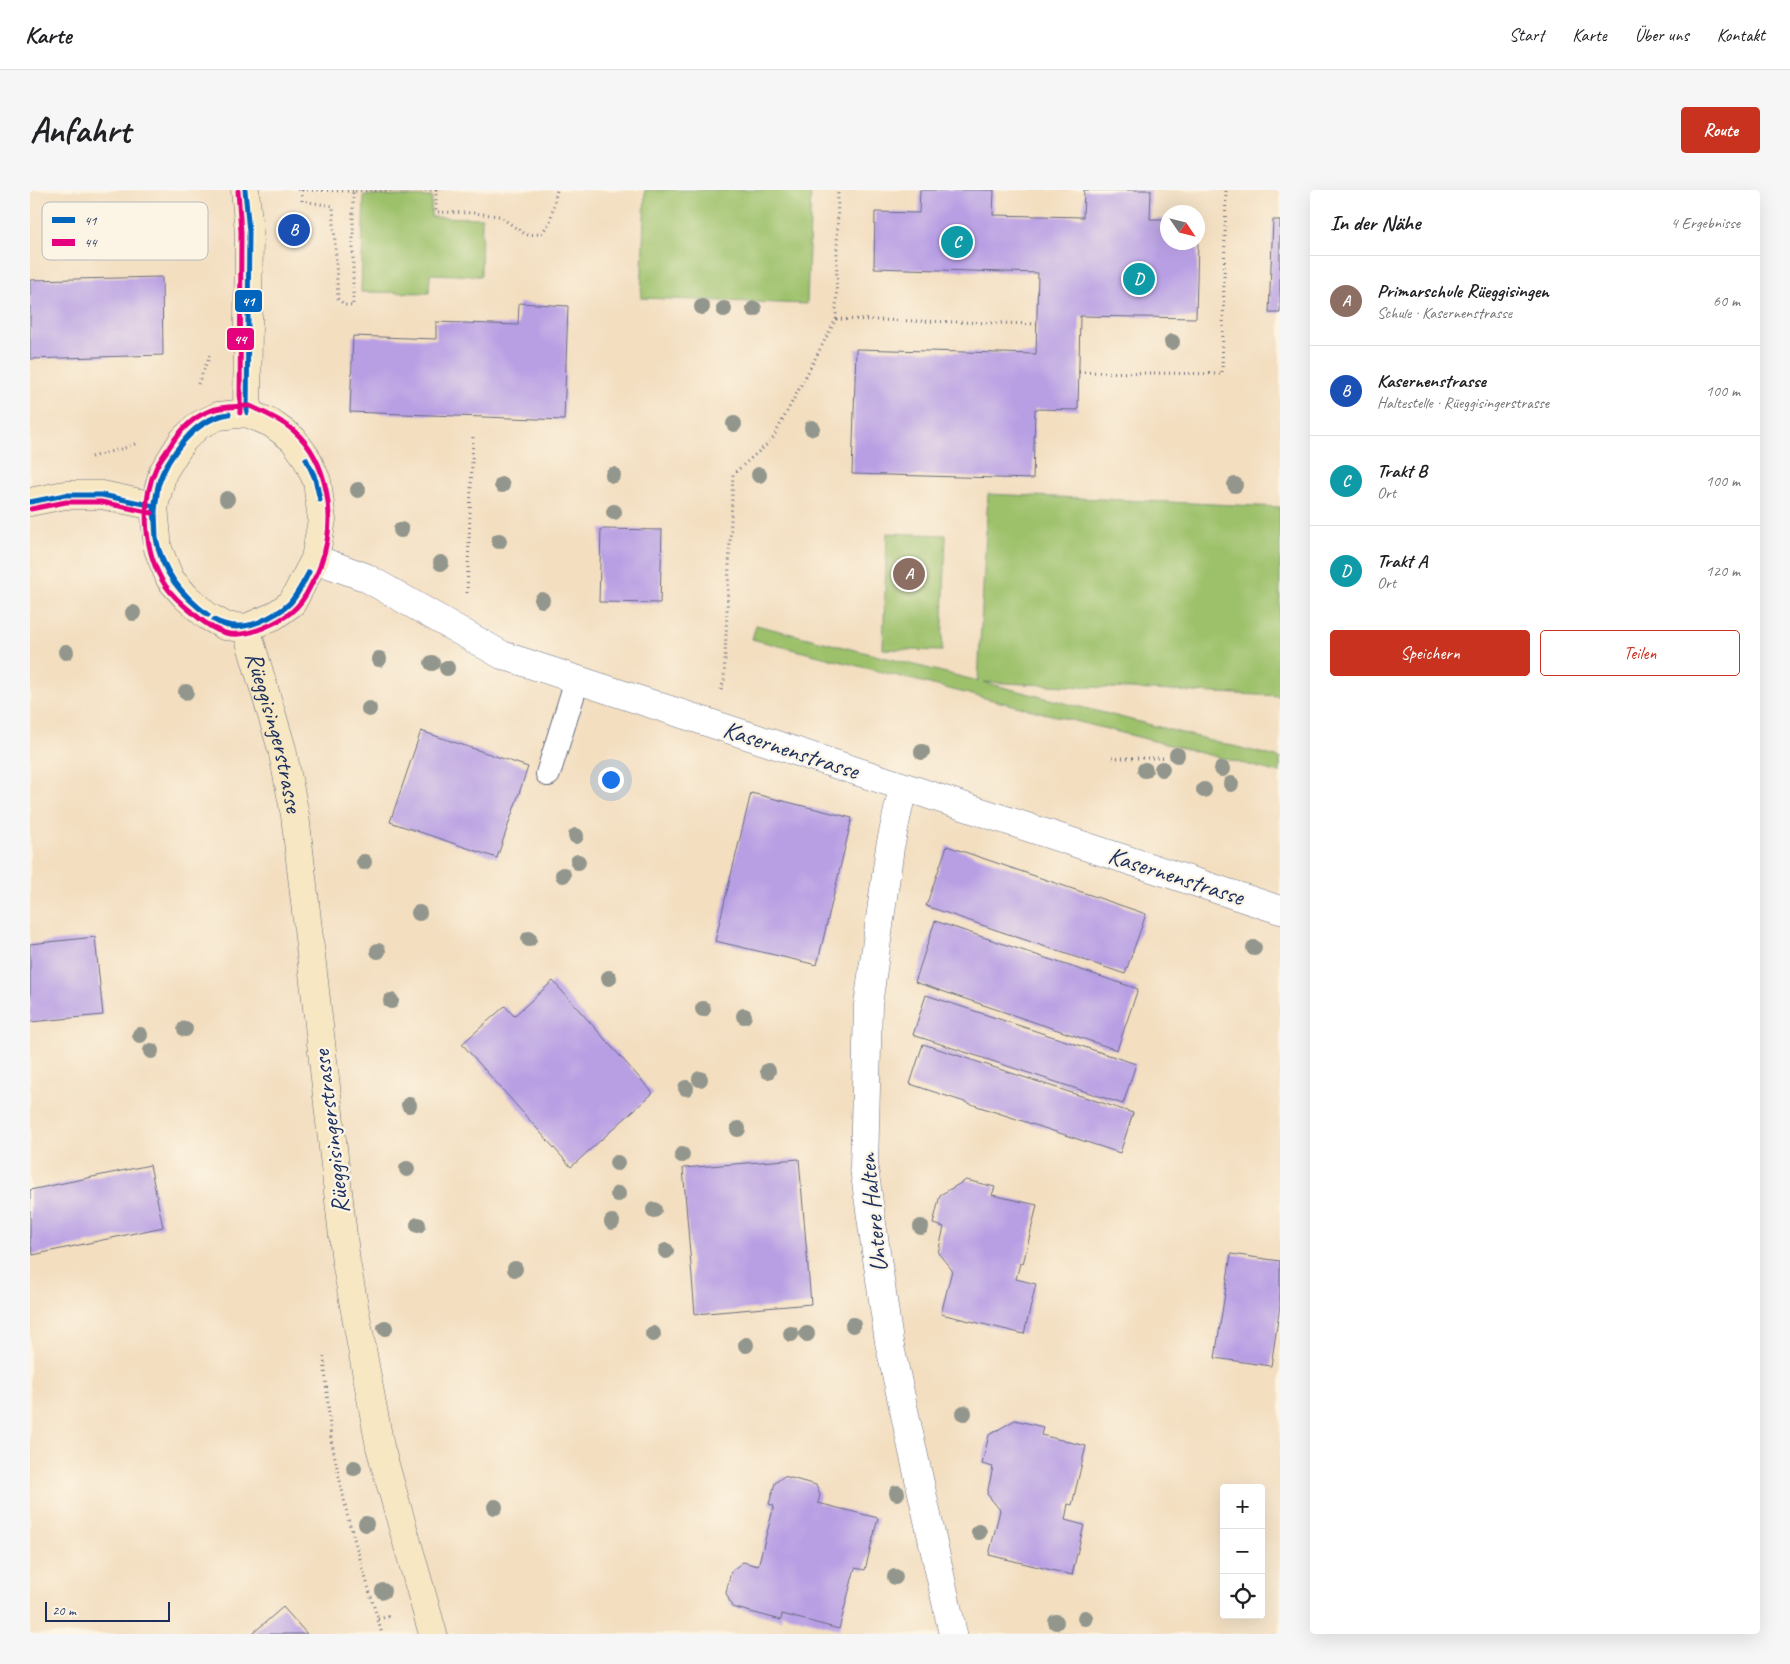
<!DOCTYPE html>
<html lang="de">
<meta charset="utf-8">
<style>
body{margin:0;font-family:Caveat,sans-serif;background:#f6f6f6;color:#202124}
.controls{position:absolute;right:15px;bottom:15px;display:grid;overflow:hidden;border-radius:5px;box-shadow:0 5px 20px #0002}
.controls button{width:45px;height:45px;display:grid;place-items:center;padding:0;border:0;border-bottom:1px solid #e0e0e0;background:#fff;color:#202124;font:25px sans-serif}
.compass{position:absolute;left:1130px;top:15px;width:45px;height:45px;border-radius:50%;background:#fff;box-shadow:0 5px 20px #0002;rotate:125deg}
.scale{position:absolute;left:15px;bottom:12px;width:125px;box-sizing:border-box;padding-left:5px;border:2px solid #1b2f5e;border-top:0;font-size:14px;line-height:18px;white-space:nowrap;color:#1b2f5e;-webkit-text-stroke:4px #fcf5e5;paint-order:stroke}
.you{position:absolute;left:580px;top:589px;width:18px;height:18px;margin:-12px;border:4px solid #fff;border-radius:50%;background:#1a73e8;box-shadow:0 0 0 8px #1a73e833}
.badge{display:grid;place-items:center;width:32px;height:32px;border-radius:50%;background:#c8321e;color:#fff;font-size:16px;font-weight:700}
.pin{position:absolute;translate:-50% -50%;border:2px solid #fff;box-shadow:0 1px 5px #0006}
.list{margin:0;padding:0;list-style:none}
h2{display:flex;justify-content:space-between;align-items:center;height:65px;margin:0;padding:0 20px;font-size:21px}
h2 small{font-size:16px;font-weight:400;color:#757577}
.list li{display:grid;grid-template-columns:32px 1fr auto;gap:15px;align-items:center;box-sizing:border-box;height:90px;padding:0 20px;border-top:1px solid #e0e0e0}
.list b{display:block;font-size:19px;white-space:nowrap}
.list p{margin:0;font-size:16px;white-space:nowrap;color:#757577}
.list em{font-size:16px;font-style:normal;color:#757577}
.actions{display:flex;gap:10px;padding:15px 20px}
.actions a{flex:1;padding:11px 0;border:1px solid #c8321e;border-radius:5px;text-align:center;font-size:18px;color:#c8321e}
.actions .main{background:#c8321e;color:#fff}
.icon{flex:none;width:28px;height:28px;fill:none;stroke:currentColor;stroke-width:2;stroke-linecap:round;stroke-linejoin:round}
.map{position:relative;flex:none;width:1250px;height:1444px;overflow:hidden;border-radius:5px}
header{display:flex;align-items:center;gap:30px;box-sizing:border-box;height:70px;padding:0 25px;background:#fff;border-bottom:1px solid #e0e0e0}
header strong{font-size:24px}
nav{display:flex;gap:28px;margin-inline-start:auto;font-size:18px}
.intro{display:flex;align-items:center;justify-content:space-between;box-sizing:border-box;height:120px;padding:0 30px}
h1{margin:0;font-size:35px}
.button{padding:12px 22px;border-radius:5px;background:#c8321e;color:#fff;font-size:18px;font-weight:700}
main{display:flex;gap:30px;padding:0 30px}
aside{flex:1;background:#fff;border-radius:5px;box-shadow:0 5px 20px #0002}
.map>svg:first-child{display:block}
</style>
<header>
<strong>Karte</strong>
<nav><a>Start</a><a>Karte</a><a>Über uns</a><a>Kontakt</a></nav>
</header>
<div class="intro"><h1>Anfahrt</h1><a class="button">Route</a></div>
<main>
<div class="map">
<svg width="1250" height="1444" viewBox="0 0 1250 1444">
<rect width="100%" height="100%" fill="#fcf5e5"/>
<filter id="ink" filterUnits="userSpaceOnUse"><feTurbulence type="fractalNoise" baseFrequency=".02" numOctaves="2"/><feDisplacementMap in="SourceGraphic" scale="10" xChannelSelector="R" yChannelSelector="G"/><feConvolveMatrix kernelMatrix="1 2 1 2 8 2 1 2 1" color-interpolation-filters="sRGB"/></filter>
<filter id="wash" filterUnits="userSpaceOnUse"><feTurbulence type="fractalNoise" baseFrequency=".0096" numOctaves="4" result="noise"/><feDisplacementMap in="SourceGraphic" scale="20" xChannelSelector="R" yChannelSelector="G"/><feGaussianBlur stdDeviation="1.12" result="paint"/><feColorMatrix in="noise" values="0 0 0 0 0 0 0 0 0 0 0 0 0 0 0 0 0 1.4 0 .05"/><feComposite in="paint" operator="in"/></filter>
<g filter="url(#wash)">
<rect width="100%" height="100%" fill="#f3dec0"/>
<path fill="#9dc16b" stroke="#5c7864" d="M615,0H781L777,114L611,108Z
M334,5L402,7L401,27L452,28L451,86L400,84L399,103L331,102Z
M958,304L1250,317V506L953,492L1250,568V583L722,449L726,435L948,491Z
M857,343L916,345L912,461L853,459Z"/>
<g id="blocks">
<path fill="#b89fe4" d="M890,0H964L963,25L1053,27L1054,0H1121L1120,29H1138V52H1168L1166,128L1050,126L1048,220L1005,219L1003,289L822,284L826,159L1006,164L1008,83L844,78L845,22L889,23Z
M1243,30H1250V123H1239Z
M132,87L133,165L0,169V90Z
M489,113L538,116L534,230L320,222L323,146L406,149V132L488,135Z
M571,339L632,340L630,413L569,412Z
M391,541L498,577L467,668L360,632Z
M721,603L822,628L787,775L685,751Z
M917,656L1116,724L1095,784L896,716Z
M905,731L1108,799L1087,860L885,792Z
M65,747L73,825L0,832V754Z
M523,791L623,903L541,977L432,854L475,816L484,826Z
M896,805L1106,874L1093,914L883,845Z
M893,854L1103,923L1090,963L880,894Z
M769,969L781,1114L665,1124L653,978Z
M120,975L133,1037L3,1065L0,1051V1000Z
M936,990L965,997L962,1005L1007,1015L993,1074L990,1073L986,1089L1006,1094L994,1144L911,1124L922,1080L908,1063L914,1037L903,1034L910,1005Z
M1201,1064L1250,1071V1116L1241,1176L1185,1168Z
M985,1230L1013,1237L1011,1245L1056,1256L1042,1315L1038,1314L1035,1330L1054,1335L1042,1385L959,1365L970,1320L957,1304L963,1277L952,1274L959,1245Z
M754,1286L786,1295L790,1305L788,1313L848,1328L835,1380L825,1378L809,1439L752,1424L751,1430L702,1417L696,1403L701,1381L713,1372L728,1376L744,1316L739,1314L745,1293Z
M253,1417L277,1444H222Z"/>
</g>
</g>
<g filter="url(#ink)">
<use href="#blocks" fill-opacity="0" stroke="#676c80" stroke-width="1"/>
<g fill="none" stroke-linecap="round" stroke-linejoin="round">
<g stroke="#676c80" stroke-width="26">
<path id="lane" d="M518,584L547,490"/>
</g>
<g stroke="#676c80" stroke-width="29">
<path id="street" d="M285,369L335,387L472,465L1250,720
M873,597L860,657L838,815L834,978L859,1152L923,1444"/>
</g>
<g stroke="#676c80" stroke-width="29">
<g id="secondary">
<path d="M215,0L219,42L217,223"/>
<path d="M217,223L241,233L263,249L276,267L287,291L292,330L285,369L262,413L244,426L216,438L195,436L177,426L156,407L140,389L128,359L124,316L133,282L153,250L169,235L188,226Z"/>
<path d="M0,312L35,305H72L124,316"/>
<path id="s1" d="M216,438L252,559L265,625L316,1072L350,1257L403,1444"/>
</g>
</g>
<path stroke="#676c80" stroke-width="3" stroke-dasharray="1 4" stroke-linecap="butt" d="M267,0H272V11L303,16L308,109L315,115L323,116V1L406,0V22L444,23L469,26L496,45L511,44L520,32L527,0
M272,0L323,1
M806,129L1007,134
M1049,182L1192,184L1196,0
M168,194L180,165
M61,267L98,257L107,253
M437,403L443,246
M691,500L694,490L703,284L742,250L806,129L808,0
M1082,568H1133
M294,1167L301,1249L318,1328L352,1444
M348,1429L361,1426"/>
<use href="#lane" stroke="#fff" stroke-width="24"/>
<use href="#street" stroke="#fff" stroke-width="28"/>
<use href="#secondary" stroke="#f7e8c3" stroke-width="28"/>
<g stroke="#fcf5e5" stroke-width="9">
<path id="bus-1" d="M215,0L219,42L217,223
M276,269L286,291L290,310
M276,269L284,285L290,310
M128,296C130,285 135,277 141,268C156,246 171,227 199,224
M128,296C138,265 164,230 199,224
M0,312L35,305H72L124,316
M126,348C133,382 151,404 178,425
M126,348C131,382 151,405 178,425
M126,348L124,318L128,296
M126,348L125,321L128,296
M184,430C199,438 213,438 229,432
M184,430C200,440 213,438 229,432
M229,432C260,418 263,412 279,382
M229,432C260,419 265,411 279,382"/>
</g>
<g stroke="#fcf5e5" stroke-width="9">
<path id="bus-2" d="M208,1L211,42L210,223
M216,216C204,217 191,216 179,221C161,228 148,243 138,259C134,265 129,271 126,278C110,313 114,363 135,395C143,407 154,416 164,424C188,445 204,450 233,438C255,429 270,419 280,397C284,389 289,382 291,373C307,330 299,271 263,240C250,229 235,223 220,216
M1,319L36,312H71L122,323"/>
</g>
<use href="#bus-1" stroke="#0065bd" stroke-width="5"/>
<use href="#bus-2" stroke="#e5007d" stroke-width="5"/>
</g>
<g fill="#92968c">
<circle cx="672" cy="117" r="8"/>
<circle cx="694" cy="119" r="8"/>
<circle cx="724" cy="119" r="8"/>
<circle cx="1142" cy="152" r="8"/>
<circle cx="704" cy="234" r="8"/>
<circle cx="782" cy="238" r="8"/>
<circle cx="583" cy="285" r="8"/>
<circle cx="729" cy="285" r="8"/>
<circle cx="472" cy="295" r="8"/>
<circle cx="1205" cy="295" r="8"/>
<circle cx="328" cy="300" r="8"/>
<circle cx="197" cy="309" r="8"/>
<circle cx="584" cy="322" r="8"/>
<circle cx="371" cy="340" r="8"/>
<circle cx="469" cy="351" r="8"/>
<circle cx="411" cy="373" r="8"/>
<circle cx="512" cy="410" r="8"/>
<circle cx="103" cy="423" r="8"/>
<circle cx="36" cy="462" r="8"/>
<circle cx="349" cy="469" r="8"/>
<circle cx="402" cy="473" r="8"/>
<circle cx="417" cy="478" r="8"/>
<circle cx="156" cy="502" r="8"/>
<circle cx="339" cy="519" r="8"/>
<circle cx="892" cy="562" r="8"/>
<circle cx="1147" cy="565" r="8"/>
<circle cx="1132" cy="579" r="8"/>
<circle cx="1192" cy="579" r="8"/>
<circle cx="1115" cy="580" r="8"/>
<circle cx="1201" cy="594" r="8"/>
<circle cx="1174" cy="600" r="8"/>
<circle cx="546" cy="646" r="8"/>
<circle cx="334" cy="672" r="8"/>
<circle cx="548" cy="672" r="8"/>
<circle cx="533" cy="685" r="8"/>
<circle cx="389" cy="723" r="8"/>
<circle cx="499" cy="749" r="8"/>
<circle cx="1224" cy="758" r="8"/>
<circle cx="348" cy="761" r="8"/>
<circle cx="579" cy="788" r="8"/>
<circle cx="361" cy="811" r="8"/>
<circle cx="673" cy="819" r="8"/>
<circle cx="714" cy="826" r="8"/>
<circle cx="155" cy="839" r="8"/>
<circle cx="110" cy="845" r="8"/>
<circle cx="121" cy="861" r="8"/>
<circle cx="738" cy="881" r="8"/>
<circle cx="670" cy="889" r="8"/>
<circle cx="656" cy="898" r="8"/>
<circle cx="379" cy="915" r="8"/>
<circle cx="708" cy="939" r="8"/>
<circle cx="652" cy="965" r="8"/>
<circle cx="587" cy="973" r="8"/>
<circle cx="377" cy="979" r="8"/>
<circle cx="588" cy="1004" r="8"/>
<circle cx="624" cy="1020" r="8"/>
<circle cx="582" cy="1032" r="8"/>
<circle cx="388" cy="1035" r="8"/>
<circle cx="891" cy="1037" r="8"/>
<circle cx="636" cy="1061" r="8"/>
<circle cx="485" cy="1079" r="8"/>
<circle cx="823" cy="1135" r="8"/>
<circle cx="355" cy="1138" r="8"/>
<circle cx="623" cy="1144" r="8"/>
<circle cx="761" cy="1144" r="8"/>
<circle cx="777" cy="1144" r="8"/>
<circle cx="716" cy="1155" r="8"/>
<circle cx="934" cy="1223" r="8"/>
<circle cx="324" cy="1278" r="8"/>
<circle cx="867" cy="1303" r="8"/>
<circle cx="465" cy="1317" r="8"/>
<circle cx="336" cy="1334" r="8"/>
<circle cx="949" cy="1342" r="8"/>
<circle cx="865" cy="1387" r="8"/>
<circle cx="353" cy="1401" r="8"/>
<circle cx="1055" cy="1428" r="8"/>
<circle cx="1026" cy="1432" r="8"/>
</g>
</g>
<g text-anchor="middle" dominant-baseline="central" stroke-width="4.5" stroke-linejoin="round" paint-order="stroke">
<g font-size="25" fill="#1b2f5e" stroke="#fcf5e5">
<text stroke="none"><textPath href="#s1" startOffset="108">Rüeggisingerstrasse</textPath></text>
<text transform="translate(761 560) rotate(18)">Kasernenstrasse</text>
<text transform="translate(1146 686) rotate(18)">Kasernenstrasse</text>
<text transform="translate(301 942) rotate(-97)">Rüeggisingerstrasse</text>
<text transform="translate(843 1023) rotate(-96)">Untere Halten</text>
</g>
</g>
<rect x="12" y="12" width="166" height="58" rx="8" fill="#fcf5e5" stroke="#b8babc" stroke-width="1"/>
<rect x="22" y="27" width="23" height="6" fill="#0065bd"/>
<rect x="22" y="49" width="23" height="7" fill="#e5007d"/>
<g font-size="14" fill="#1b2f5e">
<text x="54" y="35">41</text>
<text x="54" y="57">44</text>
</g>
<g stroke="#fcf5e5" stroke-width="2">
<rect x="204" y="99" width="29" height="24" rx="5" fill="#0065bd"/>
<rect x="196" y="137" width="29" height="24" rx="5" fill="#e5007d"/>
</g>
<g font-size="14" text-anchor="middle" font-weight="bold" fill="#fff">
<text x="218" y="116">41</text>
<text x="210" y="154">44</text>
</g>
</svg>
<div class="controls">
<button>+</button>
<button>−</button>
<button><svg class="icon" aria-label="locate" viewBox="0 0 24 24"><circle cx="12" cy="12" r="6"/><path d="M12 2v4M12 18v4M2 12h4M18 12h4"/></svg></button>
</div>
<svg class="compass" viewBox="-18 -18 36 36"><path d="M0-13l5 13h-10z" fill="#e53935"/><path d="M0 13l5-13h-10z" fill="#757577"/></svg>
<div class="scale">20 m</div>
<div class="you"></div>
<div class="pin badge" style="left:879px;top:384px;background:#8d6e63">A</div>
<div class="pin badge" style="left:264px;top:40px;background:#1a4fb4">B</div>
<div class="pin badge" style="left:927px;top:52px;background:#0f9aa8">C</div>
<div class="pin badge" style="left:1109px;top:89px;background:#0f9aa8">D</div>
</div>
<aside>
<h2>In der Nähe<small>4 Ergebnisse</small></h2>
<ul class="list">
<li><span class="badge" style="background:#8d6e63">A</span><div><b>Primarschule Rüeggisingen</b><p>Schule · Kasernenstrasse</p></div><em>60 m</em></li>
<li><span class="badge" style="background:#1a4fb4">B</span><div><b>Kasernenstrasse</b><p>Haltestelle · Rüeggisingerstrasse</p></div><em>100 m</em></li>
<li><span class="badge" style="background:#0f9aa8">C</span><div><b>Trakt B</b><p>Ort</p></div><em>100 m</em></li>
<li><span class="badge" style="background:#0f9aa8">D</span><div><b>Trakt A</b><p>Ort</p></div><em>120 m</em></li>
</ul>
<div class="actions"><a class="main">Speichern</a><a>Teilen</a></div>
</aside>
</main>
